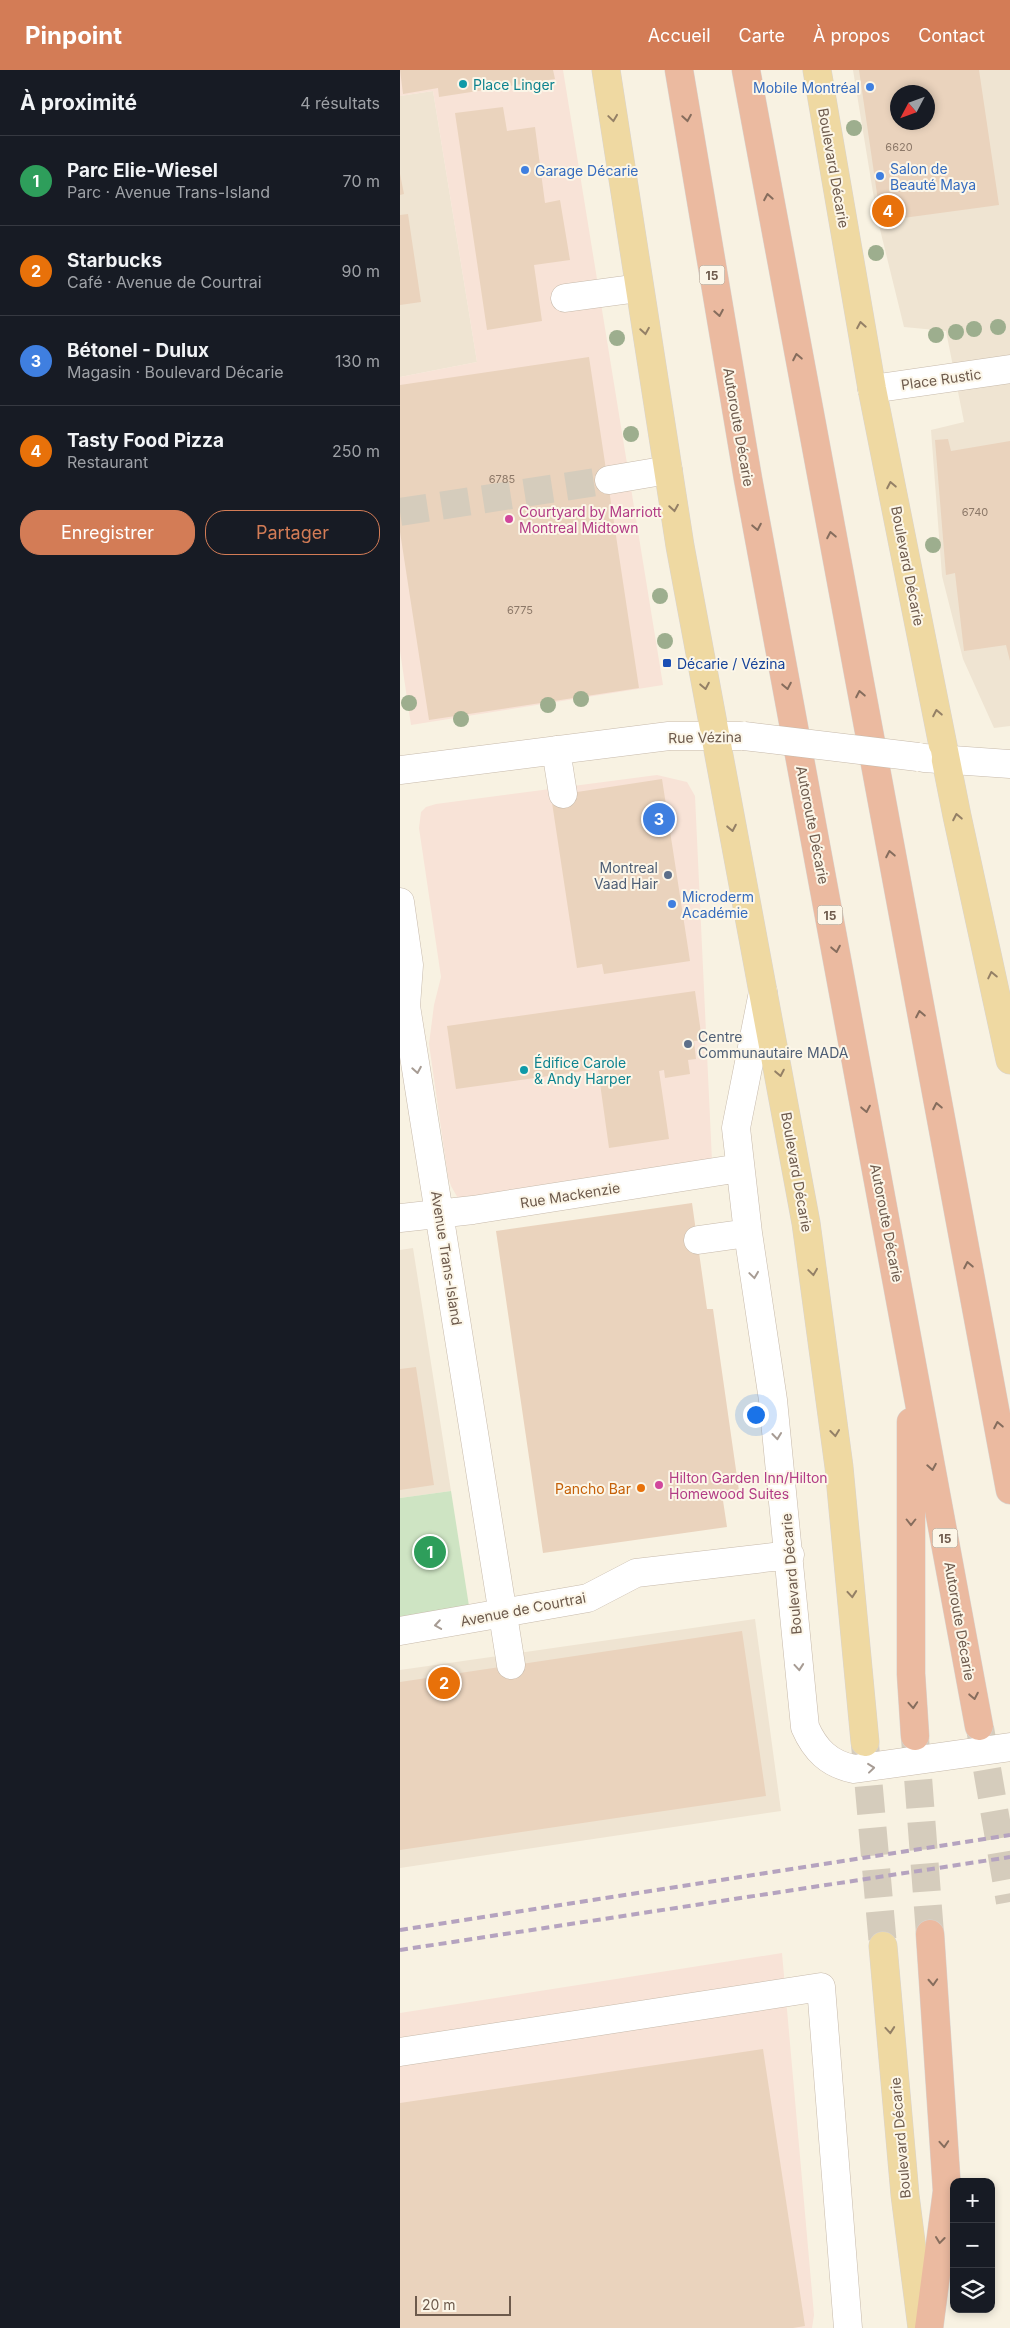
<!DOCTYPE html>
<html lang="fr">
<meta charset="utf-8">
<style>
body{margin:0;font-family:Inter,sans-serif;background:#20242c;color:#f1f3f6}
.controls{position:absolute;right:15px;bottom:15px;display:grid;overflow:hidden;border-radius:10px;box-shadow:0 2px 8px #0003}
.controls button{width:45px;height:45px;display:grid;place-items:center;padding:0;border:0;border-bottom:1px solid #363941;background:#171b24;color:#f1f3f6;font:25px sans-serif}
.compass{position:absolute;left:490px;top:15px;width:45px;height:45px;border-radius:50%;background:#171b24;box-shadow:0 2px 8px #0003;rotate:229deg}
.scale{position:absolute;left:15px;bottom:12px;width:96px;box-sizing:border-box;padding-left:5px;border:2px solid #6d5a4c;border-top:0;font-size:14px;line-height:18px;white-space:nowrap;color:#6d5a4c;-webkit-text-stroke:4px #fcf6e8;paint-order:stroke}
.you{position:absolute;left:355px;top:1344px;width:18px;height:18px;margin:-12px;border:4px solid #fff;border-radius:50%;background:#1a73e8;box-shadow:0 0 0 8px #1a73e833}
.badge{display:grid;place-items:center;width:32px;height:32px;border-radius:50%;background:#d37c56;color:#fff;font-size:16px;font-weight:700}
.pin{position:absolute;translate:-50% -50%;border:2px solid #fff;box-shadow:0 1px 5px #0006}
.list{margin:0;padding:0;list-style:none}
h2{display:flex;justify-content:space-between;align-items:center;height:65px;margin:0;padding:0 20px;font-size:21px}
h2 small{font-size:16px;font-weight:400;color:#9ea1a6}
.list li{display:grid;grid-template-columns:32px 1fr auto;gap:15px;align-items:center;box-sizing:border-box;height:90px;padding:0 20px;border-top:1px solid #363941}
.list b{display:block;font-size:19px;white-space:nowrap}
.list p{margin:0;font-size:16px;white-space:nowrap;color:#9ea1a6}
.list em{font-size:16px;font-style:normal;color:#9ea1a6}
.actions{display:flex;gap:10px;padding:15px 20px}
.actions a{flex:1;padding:11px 0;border:1px solid #d37c56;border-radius:20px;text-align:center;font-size:18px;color:#d37c56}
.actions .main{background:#d37c56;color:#fff}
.icon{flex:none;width:28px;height:28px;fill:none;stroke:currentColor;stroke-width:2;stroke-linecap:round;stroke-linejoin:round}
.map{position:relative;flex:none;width:610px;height:2258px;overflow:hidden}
header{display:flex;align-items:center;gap:30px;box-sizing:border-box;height:70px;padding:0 25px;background:#d37c56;color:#fff}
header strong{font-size:24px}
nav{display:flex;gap:28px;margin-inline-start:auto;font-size:18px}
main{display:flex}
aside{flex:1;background:#171b24}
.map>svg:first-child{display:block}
</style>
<header>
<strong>Pinpoint</strong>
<nav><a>Accueil</a><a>Carte</a><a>À propos</a><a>Contact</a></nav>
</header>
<main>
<aside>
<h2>À proximité<small>4 résultats</small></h2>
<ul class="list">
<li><span class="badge" style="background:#2e9e5b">1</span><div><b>Parc Elie-Wiesel</b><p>Parc · Avenue Trans-Island</p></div><em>70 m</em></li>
<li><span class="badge" style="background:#e8710a">2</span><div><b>Starbucks</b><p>Café · Avenue de Courtrai</p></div><em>90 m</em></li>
<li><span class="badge" style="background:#3f7fe0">3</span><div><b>Bétonel - Dulux</b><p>Magasin · Boulevard Décarie</p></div><em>130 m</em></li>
<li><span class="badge" style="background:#e8710a">4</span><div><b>Tasty Food Pizza</b><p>Restaurant</p></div><em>250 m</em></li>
</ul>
<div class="actions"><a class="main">Enregistrer</a><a>Partager</a></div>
</aside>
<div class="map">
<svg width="610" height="2258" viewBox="0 0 610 2258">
<rect width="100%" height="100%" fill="#f8f2e2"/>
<path fill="#efe4d2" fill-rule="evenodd" d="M453,0H610V656L594,658L563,589L542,506L531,360L564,352L546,261L504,257L477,147ZM498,22H528V52H498Z
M33,21L77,292L0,307V26Z
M13,1178L51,1421L0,1428V1180Z
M355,1549L381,1741L0,1798V1600Z"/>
<path fill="#f8e3d7" d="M0,0H163L263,615L11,655L0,581V307L77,292L33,21L0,26Z
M257,705L287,712L295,726L312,1091L59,1130L51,1116L48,1107L29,974L34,935L41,907L19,758L21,742L26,737L36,734Z
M382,1883L414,2245L412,2258H0V1943Z"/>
<path fill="#cee4c3" d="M51,1421L69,1536L0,1547V1428Z"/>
<path fill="#ead3bd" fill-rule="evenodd" d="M0,0H153L155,9L39,27L38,18L3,24Z
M459,0H579L599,135L481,151ZM498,22H528V52H498Z
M103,37L107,61L135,57L145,133L160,130L170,190L134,195L142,251L87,260L55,43Z
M0,104L4,124L0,125Z
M8,144L21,232L0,235V145Z
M189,287L239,618L29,650L0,462V315Z
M548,369L551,381L610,371V591L606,575L564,581L555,503L546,505L535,370Z
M262,709L290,891L204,904L202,894L177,898L151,726Z
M295,921L302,970L294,971L296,989L288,990L290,1004L265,1008L264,1000L259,1001L269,1069L209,1078L198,999L56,1019L47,956Z
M292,1133L307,1239H313L339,1421L322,1424L327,1457L143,1483L96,1161Z
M16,1297L34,1415L0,1420V1299Z
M342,1561L366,1726L0,1780V1612Z
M363,1979L405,2256L393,2258H0V2033Z"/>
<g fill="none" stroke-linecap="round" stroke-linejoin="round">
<path stroke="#d5ccbc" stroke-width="28" stroke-dasharray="28 14" stroke-linecap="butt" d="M0,442L209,410"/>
<path stroke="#d5ccbc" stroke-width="28" stroke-dasharray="28 14" stroke-linecap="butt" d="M465,1674L483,1876"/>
<path stroke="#d5ccbc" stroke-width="28" stroke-dasharray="28 14" stroke-linecap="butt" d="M580,1658L610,1832
M515,1668L530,1864"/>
<g stroke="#c7baab" stroke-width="29">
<path id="minor" d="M165,228L239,218
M472,319L610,299
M209,410L268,400
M156,680L163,724
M524,688L610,694
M0,700L269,666H340
M0,832L9,895L6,936L111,1595
M363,922L336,1058L348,1163L373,1330L405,1657C415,1680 429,1694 454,1699L610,1677
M0,1148L73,1140L340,1098
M298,1170L348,1163
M0,1561L188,1528L236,1503L390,1485
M0,1982L421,1917L448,2258"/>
</g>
<g stroke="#d9d4d0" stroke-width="29">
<path id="major" d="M206,0L280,476L406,1153L439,1397L465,1672
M417,0L472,319L557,746L610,990
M483,1876L505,2125L522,2258"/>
</g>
<g stroke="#d9d4d0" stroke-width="29">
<path id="highway" d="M279,0L348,409L579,1656
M346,0L610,1420
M511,1352V1604L515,1666
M529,2258L547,2121L530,1864"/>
</g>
<use href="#minor" stroke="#fff" stroke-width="28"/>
<use href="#major" stroke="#efd9a2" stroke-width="28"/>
<use href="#highway" stroke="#ebbaa0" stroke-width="28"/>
<path stroke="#b5a3bf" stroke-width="4" stroke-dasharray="8 5" stroke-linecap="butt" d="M0,1860L610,1765
M0,1880L610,1787"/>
<g stroke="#c7baab" stroke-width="29" stroke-linecap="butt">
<path id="minor-bridge" d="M344,666L518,687"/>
</g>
<use href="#minor-bridge" stroke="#fff" stroke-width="28"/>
</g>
<g fill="#9dae8e">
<circle cx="454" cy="58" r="8"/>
<circle cx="476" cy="183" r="8"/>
<circle cx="598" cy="257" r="8"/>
<circle cx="574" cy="259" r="8"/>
<circle cx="556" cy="262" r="8"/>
<circle cx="536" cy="265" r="8"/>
<circle cx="217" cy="268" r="8"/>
<circle cx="231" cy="364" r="8"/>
<circle cx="533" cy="475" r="8"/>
<circle cx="260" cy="526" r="8"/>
<circle cx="265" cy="571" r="8"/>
<circle cx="181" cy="629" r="8"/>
<circle cx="9" cy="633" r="8"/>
<circle cx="148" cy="635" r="8"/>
<circle cx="61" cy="649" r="8"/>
</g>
<defs><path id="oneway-chevron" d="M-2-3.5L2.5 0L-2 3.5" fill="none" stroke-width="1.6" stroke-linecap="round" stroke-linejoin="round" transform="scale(1.25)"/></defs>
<g stroke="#948066">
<use href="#oneway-chevron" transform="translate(213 48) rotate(82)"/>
<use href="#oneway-chevron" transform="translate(461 255) rotate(-100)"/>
<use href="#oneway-chevron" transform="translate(245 261) rotate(81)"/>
<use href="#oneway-chevron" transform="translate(491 415) rotate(-101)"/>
<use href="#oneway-chevron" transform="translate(274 438) rotate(81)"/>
<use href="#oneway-chevron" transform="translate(305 616) rotate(79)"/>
<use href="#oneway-chevron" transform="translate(537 643) rotate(-101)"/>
<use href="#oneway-chevron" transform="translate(557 747) rotate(-101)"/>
<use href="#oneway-chevron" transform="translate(332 758) rotate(79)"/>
<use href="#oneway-chevron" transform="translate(592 905) rotate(-102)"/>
<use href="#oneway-chevron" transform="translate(380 1003) rotate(79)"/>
<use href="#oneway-chevron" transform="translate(413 1202) rotate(82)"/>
<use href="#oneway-chevron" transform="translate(435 1363) rotate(83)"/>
<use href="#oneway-chevron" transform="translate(452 1524) rotate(85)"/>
<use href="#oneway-chevron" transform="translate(490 1960) rotate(85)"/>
</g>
<g stroke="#866d5d">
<use href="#oneway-chevron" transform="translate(287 48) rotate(81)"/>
<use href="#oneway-chevron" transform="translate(368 127) rotate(-100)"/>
<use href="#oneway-chevron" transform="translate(319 243) rotate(80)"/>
<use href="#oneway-chevron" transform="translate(397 287) rotate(-101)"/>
<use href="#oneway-chevron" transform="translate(357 457) rotate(79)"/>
<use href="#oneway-chevron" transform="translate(431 465) rotate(-101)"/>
<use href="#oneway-chevron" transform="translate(387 616) rotate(79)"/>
<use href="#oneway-chevron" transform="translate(460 624) rotate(-101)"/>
<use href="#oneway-chevron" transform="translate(490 784) rotate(-101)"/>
<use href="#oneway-chevron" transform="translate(436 879) rotate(79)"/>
<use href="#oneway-chevron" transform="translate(520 944) rotate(-101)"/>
<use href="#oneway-chevron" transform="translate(537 1036) rotate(-101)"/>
<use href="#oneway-chevron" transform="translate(466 1039) rotate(79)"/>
<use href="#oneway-chevron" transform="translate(568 1195) rotate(-101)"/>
<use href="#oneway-chevron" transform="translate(598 1355) rotate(-101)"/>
<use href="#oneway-chevron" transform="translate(532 1397) rotate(80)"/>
<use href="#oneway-chevron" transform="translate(511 1452) rotate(90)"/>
<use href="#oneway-chevron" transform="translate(574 1626) rotate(79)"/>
<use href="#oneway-chevron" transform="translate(513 1635) rotate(86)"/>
<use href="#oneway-chevron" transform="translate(533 1912) rotate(87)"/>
<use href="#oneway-chevron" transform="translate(544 2074) rotate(86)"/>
<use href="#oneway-chevron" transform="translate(540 2170) rotate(97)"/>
</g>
<g stroke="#a79c94">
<use href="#oneway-chevron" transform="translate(17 1000) rotate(80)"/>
<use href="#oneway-chevron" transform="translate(354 1205) rotate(82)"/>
<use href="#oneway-chevron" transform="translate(377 1366) rotate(84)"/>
<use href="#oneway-chevron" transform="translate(38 1555) rotate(171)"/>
<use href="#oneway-chevron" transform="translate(399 1597) rotate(85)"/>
<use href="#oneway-chevron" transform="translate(471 1698) rotate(-6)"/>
</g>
<g fill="#0f9aa8" stroke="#fcf6e8" stroke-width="2">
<circle cx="63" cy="14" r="5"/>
<circle cx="124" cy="1000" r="5"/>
</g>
<g fill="#3f7fe0" stroke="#fcf6e8" stroke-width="2">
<circle cx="470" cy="17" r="5"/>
<circle cx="125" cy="100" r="5"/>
<circle cx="480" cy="106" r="5"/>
<circle cx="272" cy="834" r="5"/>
</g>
<g fill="#d1479c" stroke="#fcf6e8" stroke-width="2">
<circle cx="109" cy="449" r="5"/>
<circle cx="259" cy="1415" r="5"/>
</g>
<rect fill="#1a4fb4" stroke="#fcf6e8" stroke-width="2" x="262" y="588" width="10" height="10" rx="2.5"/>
<g fill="#5c6f8a" stroke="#fcf6e8" stroke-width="2">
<circle cx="268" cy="805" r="5"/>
<circle cx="288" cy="974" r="5"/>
</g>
<circle fill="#e8710a" stroke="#fcf6e8" stroke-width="2" cx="241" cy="1418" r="5"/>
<g text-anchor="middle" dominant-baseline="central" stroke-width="4" stroke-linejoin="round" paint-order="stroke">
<g font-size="11" fill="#8c7868">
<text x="499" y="77">6620</text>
<text x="102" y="409">6785</text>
<text x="575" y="442">6740</text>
<text x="120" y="540">6775</text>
</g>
<g fill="#fcf6e8" stroke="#98897b" stroke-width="1">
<rect x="299.5" y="195.5" width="25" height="19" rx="4"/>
<rect x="417.5" y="835.5" width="25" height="19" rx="4"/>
<rect x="532.5" y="1458.5" width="25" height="19" rx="4"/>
</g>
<g font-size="12" font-weight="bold" fill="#6d5a4c">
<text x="312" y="205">15</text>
<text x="430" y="845">15</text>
<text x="545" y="1468">15</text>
</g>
<g font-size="14" fill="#0d838f" stroke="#fcf6e8" text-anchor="start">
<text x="73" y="14">Place Linger</text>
<text x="134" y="992">Édifice Carole<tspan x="134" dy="16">&amp; Andy Harper</tspan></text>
</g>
<g font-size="14" fill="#366cbe" stroke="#fcf6e8" text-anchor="start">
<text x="460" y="17" text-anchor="end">Mobile Montréal</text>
<text x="490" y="98">Salon de<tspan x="490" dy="16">Beauté Maya</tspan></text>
<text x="135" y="100">Garage Décarie</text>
<text x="282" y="826">Microderm<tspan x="282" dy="16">Académie</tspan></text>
</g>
<g font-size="14" fill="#6d5a4c" stroke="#fcf6e8">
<text transform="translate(434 98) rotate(80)">Boulevard Décarie</text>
<text transform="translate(541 309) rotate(-8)">Place Rustic</text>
<text transform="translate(339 357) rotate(80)">Autoroute Décarie</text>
<text transform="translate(508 496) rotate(79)">Boulevard Décarie</text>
<text transform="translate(305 667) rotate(-1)">Rue Vézina</text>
<text transform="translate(413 755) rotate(79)">Autoroute Décarie</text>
<text transform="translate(397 1102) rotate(80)">Boulevard Décarie</text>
<text transform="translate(170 1125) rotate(-9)">Rue Mackenzie</text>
<text transform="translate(487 1153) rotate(79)">Autoroute Décarie</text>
<text transform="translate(47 1188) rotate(81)">Avenue Trans-Island</text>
<text transform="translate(391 1504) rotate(-95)">Boulevard Décarie</text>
<text transform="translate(123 1539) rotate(-11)">Avenue de Courtrai</text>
<text transform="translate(560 1551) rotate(80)">Autoroute Décarie</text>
<text transform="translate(500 2068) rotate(-95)">Boulevard Décarie</text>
</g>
<g font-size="14" fill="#b23c85" stroke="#fcf6e8" text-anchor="start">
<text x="119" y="441">Courtyard by Marriott<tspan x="119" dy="16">Montreal Midtown</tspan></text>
<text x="269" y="1407">Hilton Garden Inn/Hilton<tspan x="269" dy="16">Homewood Suites</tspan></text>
</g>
<g font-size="14" fill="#164399" stroke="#fcf6e8" text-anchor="start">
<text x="277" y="593">Décarie / Vézina</text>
</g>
<g font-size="14" fill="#4e5e75" stroke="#fcf6e8" text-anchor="end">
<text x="258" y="797">Montreal<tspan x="258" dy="16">Vaad Hair</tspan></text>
<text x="298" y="966" text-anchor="start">Centre<tspan x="298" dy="16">Communautaire MADA</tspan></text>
</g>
<g font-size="14" fill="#c56008" stroke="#fcf6e8" text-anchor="end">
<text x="231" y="1418">Pancho Bar</text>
</g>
</g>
</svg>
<div class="controls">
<button>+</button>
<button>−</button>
<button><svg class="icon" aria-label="layers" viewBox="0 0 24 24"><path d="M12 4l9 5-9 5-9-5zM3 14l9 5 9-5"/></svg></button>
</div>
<svg class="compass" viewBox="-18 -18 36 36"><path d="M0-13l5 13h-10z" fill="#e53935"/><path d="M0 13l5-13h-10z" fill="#9ea1a6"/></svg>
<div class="scale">20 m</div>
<div class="you"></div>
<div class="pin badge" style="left:30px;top:1482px;background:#2e9e5b">1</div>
<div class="pin badge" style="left:44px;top:1613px;background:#e8710a">2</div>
<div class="pin badge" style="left:259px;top:749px;background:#3f7fe0">3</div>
<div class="pin badge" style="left:488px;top:141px;background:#e8710a">4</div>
</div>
</main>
